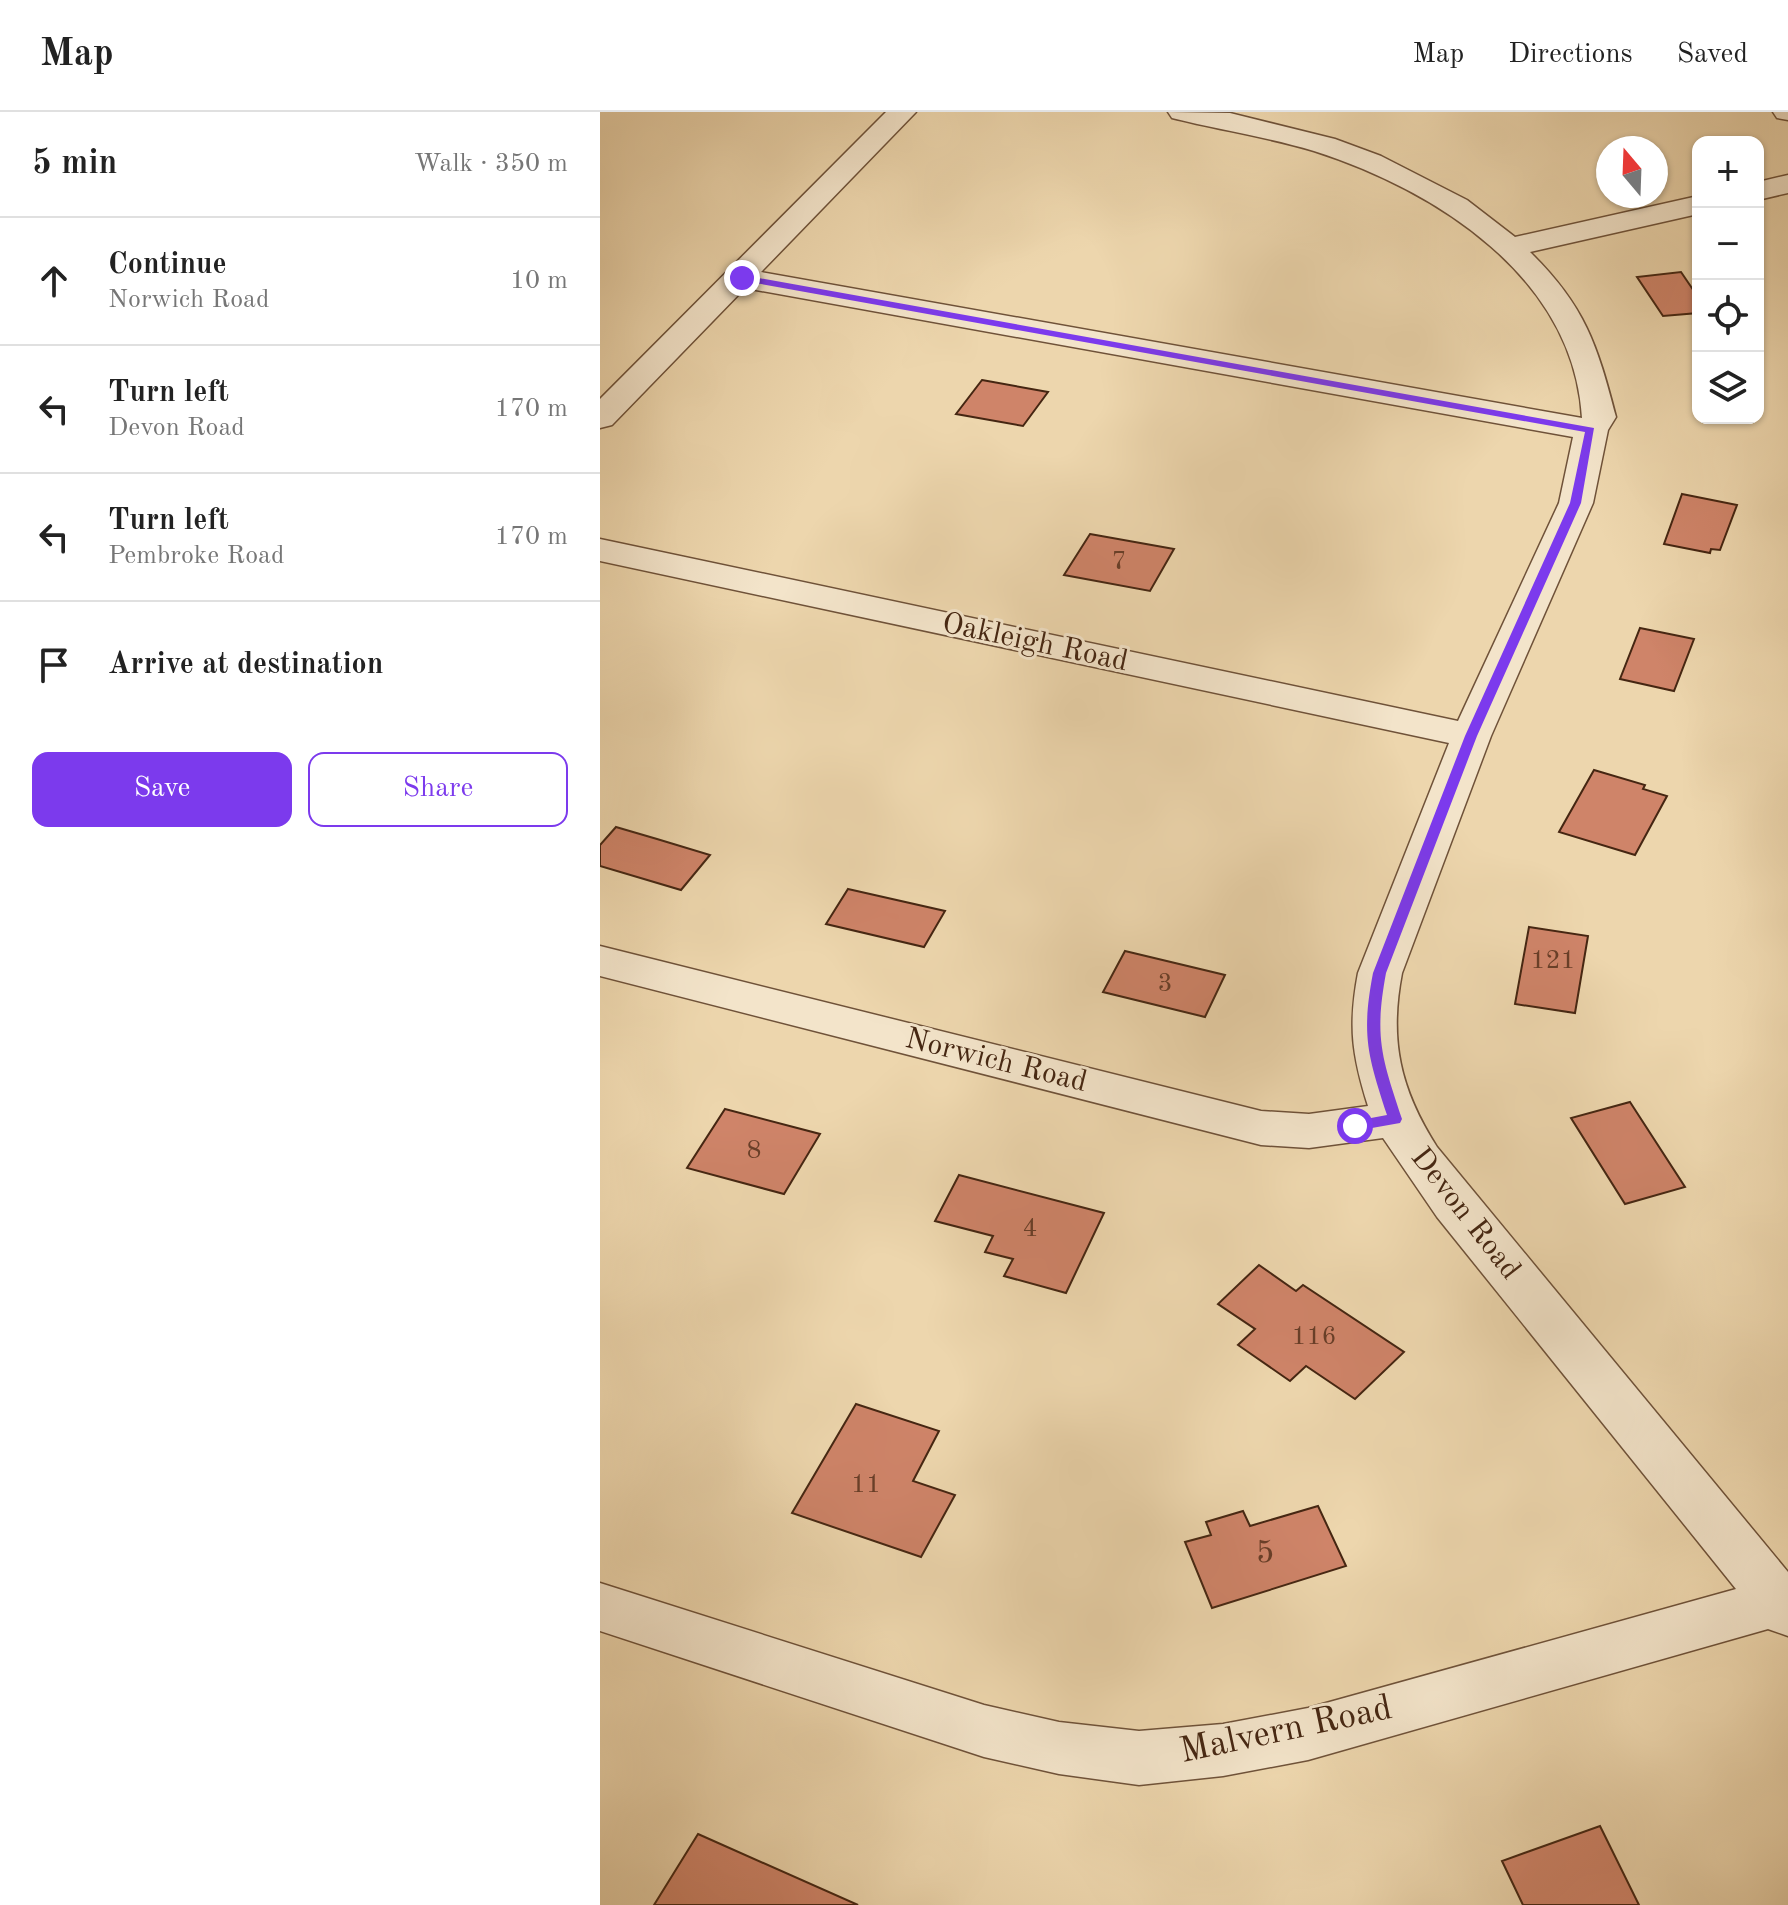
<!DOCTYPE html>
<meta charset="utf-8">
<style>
body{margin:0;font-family:"Old Standard TT",serif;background:#f2f2f2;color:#222}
.controls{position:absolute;right:24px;top:24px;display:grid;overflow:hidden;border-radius:16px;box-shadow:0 2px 6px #0004}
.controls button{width:72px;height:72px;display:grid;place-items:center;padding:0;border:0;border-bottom:2px solid #e0e0e0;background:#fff;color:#222;font:40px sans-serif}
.compass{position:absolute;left:996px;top:24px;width:72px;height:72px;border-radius:50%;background:#fff;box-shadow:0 2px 6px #0004;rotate:341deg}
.stop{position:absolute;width:24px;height:24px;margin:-18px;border:6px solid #7c3aed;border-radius:50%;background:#fff}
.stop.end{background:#7c3aed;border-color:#fff;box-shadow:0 2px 8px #0008}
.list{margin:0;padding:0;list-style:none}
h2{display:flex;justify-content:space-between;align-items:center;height:104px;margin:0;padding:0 32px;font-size:34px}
h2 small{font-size:26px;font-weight:400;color:#767676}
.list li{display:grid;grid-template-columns:52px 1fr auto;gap:24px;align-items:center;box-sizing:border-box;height:128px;padding:0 32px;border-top:2px solid #e0e0e0}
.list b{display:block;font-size:30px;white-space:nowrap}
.list p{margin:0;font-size:26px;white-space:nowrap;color:#767676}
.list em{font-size:26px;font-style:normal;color:#767676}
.actions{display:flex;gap:16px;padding:24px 32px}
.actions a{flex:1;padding:18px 0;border:2px solid #7c3aed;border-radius:16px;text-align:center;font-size:28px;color:#7c3aed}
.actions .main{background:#7c3aed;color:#fff}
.icon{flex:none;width:44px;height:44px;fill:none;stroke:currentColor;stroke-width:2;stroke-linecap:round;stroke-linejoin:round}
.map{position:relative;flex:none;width:1188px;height:1793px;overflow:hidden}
header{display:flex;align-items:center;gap:48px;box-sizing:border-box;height:112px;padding:0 40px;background:#fff;border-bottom:2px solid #e0e0e0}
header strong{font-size:38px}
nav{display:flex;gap:44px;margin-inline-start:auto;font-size:28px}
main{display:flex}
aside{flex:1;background:#fff}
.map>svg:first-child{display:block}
</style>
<header>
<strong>Map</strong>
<nav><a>Map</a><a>Directions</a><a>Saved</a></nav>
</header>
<main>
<aside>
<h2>5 min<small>Walk · 350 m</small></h2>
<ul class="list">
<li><svg class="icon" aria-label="ahead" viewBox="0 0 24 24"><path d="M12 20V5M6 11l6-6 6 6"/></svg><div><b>Continue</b><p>Norwich Road</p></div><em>10 m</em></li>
<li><svg class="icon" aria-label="left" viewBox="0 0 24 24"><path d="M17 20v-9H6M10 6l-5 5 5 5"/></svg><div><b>Turn left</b><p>Devon Road</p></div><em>170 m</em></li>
<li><svg class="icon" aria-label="left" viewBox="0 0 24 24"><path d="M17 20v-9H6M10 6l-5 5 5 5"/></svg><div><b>Turn left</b><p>Pembroke Road</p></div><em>170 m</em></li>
<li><svg class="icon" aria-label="arrive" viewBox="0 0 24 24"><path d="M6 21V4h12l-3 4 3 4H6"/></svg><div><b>Arrive at destination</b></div></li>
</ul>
<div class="actions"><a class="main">Save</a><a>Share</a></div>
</aside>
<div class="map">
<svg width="1188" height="1793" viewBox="0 0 1188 1793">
<rect width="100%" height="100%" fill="#edd6ad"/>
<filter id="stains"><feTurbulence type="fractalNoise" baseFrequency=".0025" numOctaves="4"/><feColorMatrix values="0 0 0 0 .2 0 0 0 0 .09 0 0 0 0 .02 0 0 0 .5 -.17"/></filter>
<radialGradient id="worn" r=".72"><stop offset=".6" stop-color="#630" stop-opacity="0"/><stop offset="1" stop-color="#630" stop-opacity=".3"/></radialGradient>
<path fill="#cf8469" stroke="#452612" stroke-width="2" d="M1081,160L1098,185V201L1063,204L1037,165Z
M382,268L448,280L423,314L356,302Z
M1082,382L1137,393L1120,438L1111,437L1110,441L1064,432Z
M490,422L574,437L550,479L464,463Z
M1040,516L1094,527L1074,579L1020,567Z
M994,658L1045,673L1043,677L1067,684L1035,743L959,720Z
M16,715L57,727L110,743L81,778L0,754V733Z
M248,777L345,799L324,835L226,812Z
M929,815L988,824L975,901L915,892Z
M525,839L625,863L605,905L503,880Z
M1030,990L1085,1075L1025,1092L971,1006Z
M125,997L220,1022L184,1082L87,1056Z
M359,1063L504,1101L466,1181L404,1164L413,1147L385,1140L393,1124L335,1109Z
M659,1153L696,1179L703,1173L804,1240L755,1287L706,1254L690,1269L638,1233L655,1217L618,1192Z
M256,1292L339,1319L313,1369L355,1383L321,1445L192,1401Z
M718,1394L746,1454L612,1496L585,1430L611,1423L606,1410L643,1399L650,1414Z
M1000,1714L1039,1793H923L902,1749Z
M98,1722L258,1793H54Z"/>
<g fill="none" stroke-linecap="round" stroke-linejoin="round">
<g stroke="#6f5239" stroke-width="3">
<path id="minor" d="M286,0H316L161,160L982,306C974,165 836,78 714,39C668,25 620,18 572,6L568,0L630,1L735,27L781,44L867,88L915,125L1098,84V102L930,140C985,194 997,232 1016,305L1008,318L993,391L891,624L802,861C789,928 800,977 837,1035L1188,1460V1524L1168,1517L708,1648L623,1664L539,1673L459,1662L384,1645L0,1519V1471L384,1593L459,1610L539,1619L623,1612L708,1596L1136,1477L837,1105L783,1026L709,1036L661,1033L0,864V834L661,999L709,1002L768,994C752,943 748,914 758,861L849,631L0,449V427L858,609L959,391L973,325L145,176L12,313L0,316V287Z
M1173,0H1188V8L1177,6Z
M1188,63V81L1158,88V70Z"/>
</g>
<use href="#minor" fill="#f3e4ca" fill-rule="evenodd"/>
</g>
<path fill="#7c3aed" d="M142,163L994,316L981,391L877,624L786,861C774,926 782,946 802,1007L800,1011L755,1019L749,1014L755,1009L787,1003C768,944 761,924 773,861L865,624L970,391L985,320L139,168Z"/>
<g text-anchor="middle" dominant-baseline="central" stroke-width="6" stroke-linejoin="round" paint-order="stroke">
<g font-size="26" fill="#683e28">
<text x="519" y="450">7</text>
<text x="953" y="849">121</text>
<text x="565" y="872">3</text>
<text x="154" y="1039">8</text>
<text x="430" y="1117">4</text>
<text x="714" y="1225">116</text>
<text x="266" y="1373">11</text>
</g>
<g font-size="30" fill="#452612" stroke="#f3e4ca">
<text transform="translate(435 531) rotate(12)">Oakleigh Road</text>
<text transform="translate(396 949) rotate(14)">Norwich Road</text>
<text transform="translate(865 1102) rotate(52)">Devon Road</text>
</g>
<g font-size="32" fill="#683e28">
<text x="665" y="1442">5</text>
</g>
<g font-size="36" fill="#452612" stroke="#f3e4ca">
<text transform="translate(686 1619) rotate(-12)">Malvern Road</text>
</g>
</g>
<rect width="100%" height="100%" filter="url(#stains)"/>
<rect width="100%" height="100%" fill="url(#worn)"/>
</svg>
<div class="controls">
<button>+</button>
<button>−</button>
<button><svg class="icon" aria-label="locate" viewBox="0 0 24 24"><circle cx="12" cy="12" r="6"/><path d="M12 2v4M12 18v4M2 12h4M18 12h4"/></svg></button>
<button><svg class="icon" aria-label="layers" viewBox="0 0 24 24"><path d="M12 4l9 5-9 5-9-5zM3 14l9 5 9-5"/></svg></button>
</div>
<svg class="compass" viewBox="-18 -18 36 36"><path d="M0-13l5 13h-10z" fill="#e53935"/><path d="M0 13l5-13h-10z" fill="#767676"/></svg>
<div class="stop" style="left:755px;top:1014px"></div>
<div class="stop end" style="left:142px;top:166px"></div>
</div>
</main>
